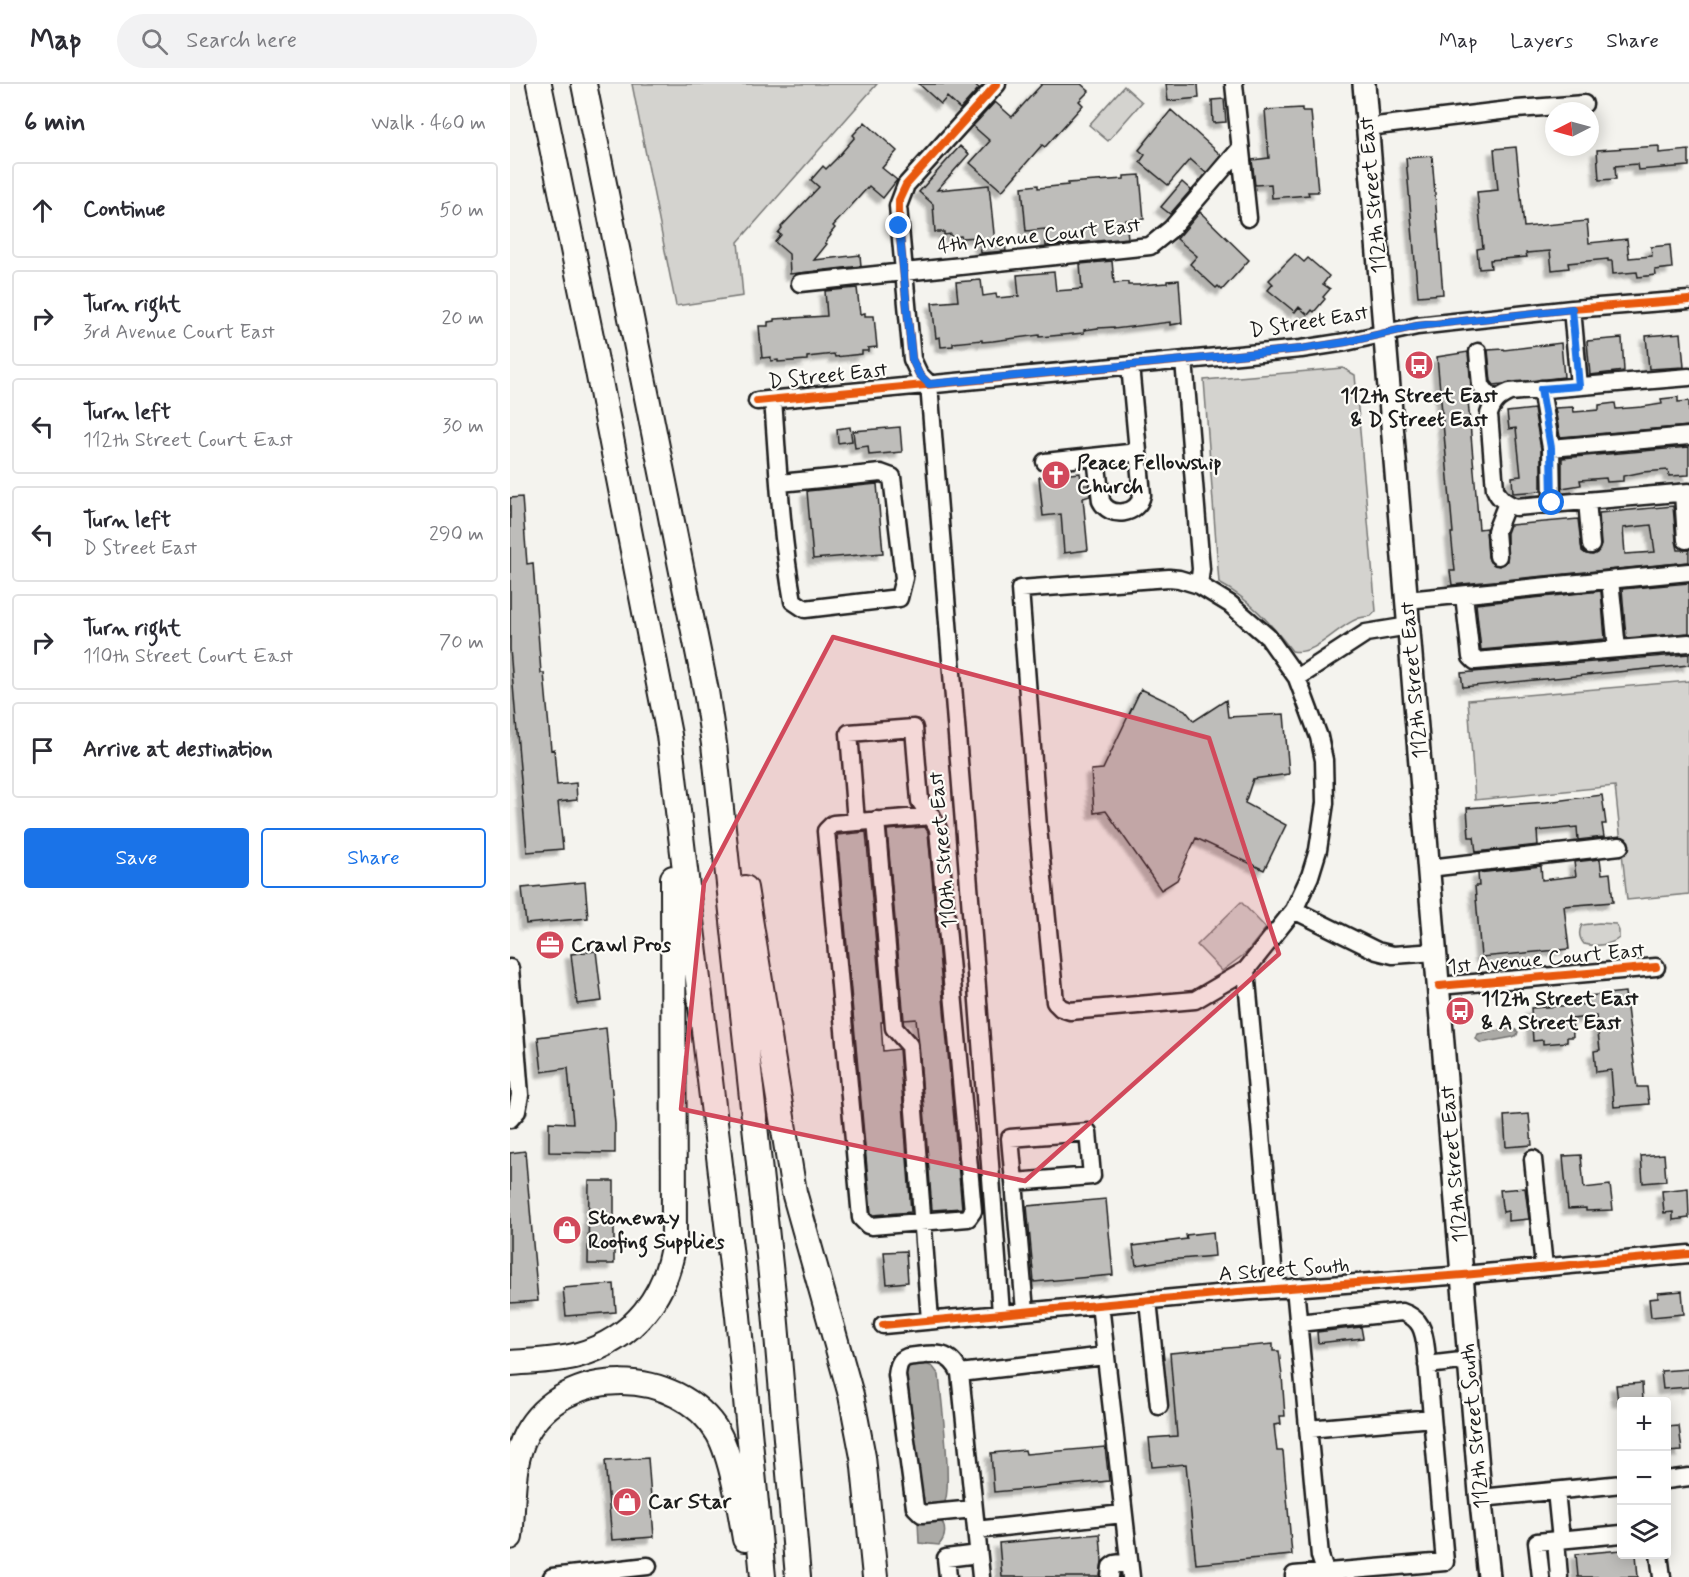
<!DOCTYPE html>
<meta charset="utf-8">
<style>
body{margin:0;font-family:Mynerve,sans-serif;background:#f2f2f3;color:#2b2b33}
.controls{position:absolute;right:18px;bottom:18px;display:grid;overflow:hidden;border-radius:6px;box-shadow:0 3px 15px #0003}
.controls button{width:54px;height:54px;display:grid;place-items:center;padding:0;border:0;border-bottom:2px solid #e1e1e2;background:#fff;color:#2b2b33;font:30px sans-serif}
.compass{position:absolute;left:1035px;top:18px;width:54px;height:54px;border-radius:50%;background:#fff;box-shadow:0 3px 15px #0003;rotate:264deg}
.stop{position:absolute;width:18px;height:18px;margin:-14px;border:4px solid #1a73e8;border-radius:50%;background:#fff}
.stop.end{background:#1a73e8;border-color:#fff;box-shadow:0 2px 6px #0008}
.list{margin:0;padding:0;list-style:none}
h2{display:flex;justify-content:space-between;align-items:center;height:78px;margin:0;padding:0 24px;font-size:26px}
h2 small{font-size:20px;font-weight:400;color:#7c7c81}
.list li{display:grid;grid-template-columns:39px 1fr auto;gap:18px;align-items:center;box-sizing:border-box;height:96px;margin:0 12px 12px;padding:0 12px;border:2px solid #e1e1e2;border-radius:6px}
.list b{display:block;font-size:22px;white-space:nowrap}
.list p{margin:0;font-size:20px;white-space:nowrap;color:#7c7c81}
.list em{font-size:20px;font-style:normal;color:#7c7c81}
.actions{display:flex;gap:12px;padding:18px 24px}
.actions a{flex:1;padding:14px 0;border:2px solid #1a73e8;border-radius:6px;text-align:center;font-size:21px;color:#1a73e8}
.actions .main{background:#1a73e8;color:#fff}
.icon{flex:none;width:33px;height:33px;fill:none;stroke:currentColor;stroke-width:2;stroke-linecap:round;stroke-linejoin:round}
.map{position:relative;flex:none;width:1179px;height:1493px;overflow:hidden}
header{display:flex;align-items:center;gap:36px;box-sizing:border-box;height:84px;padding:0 30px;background:#fff;border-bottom:2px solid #e1e1e2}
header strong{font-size:28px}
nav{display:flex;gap:33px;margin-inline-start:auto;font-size:21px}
.search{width:420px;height:54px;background:#f2f2f3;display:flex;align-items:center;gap:15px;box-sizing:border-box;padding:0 21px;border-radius:33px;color:#7c7c81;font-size:22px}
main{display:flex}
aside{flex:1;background:#fff}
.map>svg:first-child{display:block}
</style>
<header>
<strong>Map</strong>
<div class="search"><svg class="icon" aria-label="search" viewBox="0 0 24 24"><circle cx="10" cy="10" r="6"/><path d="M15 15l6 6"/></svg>Search here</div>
<nav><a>Map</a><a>Layers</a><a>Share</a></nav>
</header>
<main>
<aside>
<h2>6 min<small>Walk · 460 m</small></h2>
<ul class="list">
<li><svg class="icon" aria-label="ahead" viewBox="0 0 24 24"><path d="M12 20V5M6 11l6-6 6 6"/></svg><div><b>Continue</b></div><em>50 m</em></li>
<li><svg class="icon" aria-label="right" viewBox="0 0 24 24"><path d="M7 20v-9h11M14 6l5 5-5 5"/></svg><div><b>Turn right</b><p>3rd Avenue Court East</p></div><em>20 m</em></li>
<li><svg class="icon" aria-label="left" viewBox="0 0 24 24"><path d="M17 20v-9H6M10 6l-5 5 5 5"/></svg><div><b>Turn left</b><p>112th Street Court East</p></div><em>30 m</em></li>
<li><svg class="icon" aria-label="left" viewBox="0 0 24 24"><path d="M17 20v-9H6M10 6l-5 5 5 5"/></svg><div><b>Turn left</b><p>D Street East</p></div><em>290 m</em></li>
<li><svg class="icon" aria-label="right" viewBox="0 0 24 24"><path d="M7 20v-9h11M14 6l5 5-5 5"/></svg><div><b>Turn right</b><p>110th Street Court East</p></div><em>70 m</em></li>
<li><svg class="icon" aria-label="arrive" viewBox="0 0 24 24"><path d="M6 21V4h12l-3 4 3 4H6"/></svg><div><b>Arrive at destination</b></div></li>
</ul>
<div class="actions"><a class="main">Save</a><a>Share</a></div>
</aside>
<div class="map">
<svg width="1179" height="1493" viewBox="0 0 1179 1493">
<defs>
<filter id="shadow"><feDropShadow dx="-5.5" dy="5.5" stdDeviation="1.5" flood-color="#0004"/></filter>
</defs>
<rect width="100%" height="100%" fill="#f4f3ee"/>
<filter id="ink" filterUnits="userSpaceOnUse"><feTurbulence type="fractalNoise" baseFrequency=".0167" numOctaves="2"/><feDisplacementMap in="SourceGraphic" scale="12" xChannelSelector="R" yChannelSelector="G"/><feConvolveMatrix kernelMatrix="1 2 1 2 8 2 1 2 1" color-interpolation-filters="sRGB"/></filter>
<g filter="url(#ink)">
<path fill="#d4d3cf" stroke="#787876" stroke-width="1.5" d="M122,0H367L228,158L233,212L166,222Z
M614,2L632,18L598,57L579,41Z
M833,284L845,291L866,527L861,532C857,533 851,533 847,535C826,543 806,572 782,567C761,540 740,515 709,499L694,296Z
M1179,597V810L1117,816L1105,702L965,716L958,616Z
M731,818L756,844L736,869L712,887L687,861Z
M1089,839L1106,840L1109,847V854C1101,861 1084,863 1074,860C1069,854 1068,848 1072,841Z"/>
<path fill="#abaaa6" stroke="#72716f" stroke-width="1.5" d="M1003,944L1008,948L1007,951L1003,953L971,959L966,955L968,950Z
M413,1279L423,1283L429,1291C431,1314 443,1405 434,1420L413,1421L412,1418L395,1287L403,1280Z
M429,1434C437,1443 436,1453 429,1461L409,1459L408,1437Z"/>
<path fill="#bebdba" stroke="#1c1c1c" stroke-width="1.5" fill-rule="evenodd" filter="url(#shadow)" d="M409,0H464L469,4L450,25L437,13L431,20Z
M532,0H571L579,7L569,17L573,21L535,63L532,61L492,107L460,79L480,57L463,42L485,18L502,33Z
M656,0H688L689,14L658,17Z
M714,15L716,38L703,39L702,16Z
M792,24V27H801L808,108H798L799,111L762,114L761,100L745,101L742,76L759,74L755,26Z
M661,26L711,71L696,89L680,75L658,101L630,78L635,71L629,66Z
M355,38L387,67L372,84L387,96L373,114L359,102L323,142L325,144L320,150L321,151L315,159L317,160L304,176L350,171L351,182L280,190L279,170L265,158L271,151L268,149L272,144L271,143L309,103L301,96L313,82L316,85L326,75L345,53L343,51Z
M450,62L459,70L427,106L479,101L485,159L495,158L496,167L471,169L469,153L452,154L451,152L441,153V150L434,151V148H425L423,120L409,108Z
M1149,62V69L1179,66V82L1128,86L1127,80L1105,82L1106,95L1089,96L1087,66Z
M1006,63L1014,143L1077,137L1079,159L1117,155L1119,174L1142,172L1141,163L1160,161L1162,184L1145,186L1146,191L1128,193L1127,188L1103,190L1102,177H1098V175L1058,179L1059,184L1042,186L1040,167L1016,169L1017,173L980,176L981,184L969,185L967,165L973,164L967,108L988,106L984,65Z
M922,72L933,210L908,212L896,74Z
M630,91L634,135L616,136L618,154L536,162L535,145L516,147L512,103L528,101V104L558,101V99L614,95V92Z
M672,98L681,106L660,130L651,123Z
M690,128L739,176L712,206L708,202L706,204L680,180L687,172L667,155Z
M785,170L794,178L798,174L819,192L813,200L820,205L813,213L815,215L804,228L802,226L798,231L789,223L785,228L758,206L763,200L759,196Z
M602,177L604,199L618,198V201H628L657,199V197L669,196L672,239L660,241V238L604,245V243L588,244L574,246V249L541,252L529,253V251L483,257L472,258V256L443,259V262L431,263L430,253L426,254L422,219L448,217L446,198L471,196L473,212L486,210L487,214L509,212L507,191L544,188L546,207L572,205L570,180Z
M347,204L350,230L355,229V232H364L367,263L358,264V267H352V270L325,273L324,270L297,273V276L268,278V276L261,277V273L252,274L249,242H258V238L264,237V235L317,232L315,207Z
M1171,249L1174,283L1139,285L1136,252Z
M1112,254L1114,287L1080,291L1077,257Z
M1051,259L1054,293L984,301L981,297L978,266L994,265V266Z
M958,268L961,303L957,304L969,445L976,444L978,473L980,478L989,482L997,477V449L1000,441L1068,435L1072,467L1076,470L1083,471L1087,469L1091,461L1089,429L1163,422L1166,457L1168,466H1179V478L942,501L940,487H945L941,449H943L927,273ZM1141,441L1145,468L1115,470L1113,444Z
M1168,313V318L1179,317V342L1050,353L1045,324L1063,323L1064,328L1089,326V321L1105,319L1106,325L1132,323L1152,320L1151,315Z
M1024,325L1031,365V407L1003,409L1002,393L1011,392L1006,344L999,345L997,328Z
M340,343L342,357L328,359L327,345Z
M390,343L392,368L359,371L358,362L345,364L343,347Z
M1179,363V391L1159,392L1158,386L1133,388L1113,392V397L1097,398L1096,394L1070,396L1071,401L1052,404V374Z
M570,389L572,401H579L580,412L573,414L578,466L554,469L551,430L533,432L529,393Z
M367,400L373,469L303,475L297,407Z
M12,413L17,480L23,479L31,589H34L41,666L44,665L47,701L66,699L67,716L48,718L53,765L17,768L0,565V414Z
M1179,499V549L1116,554L1112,505Z
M1091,507L1095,555L971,566L966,520Z
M1179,570V581L953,603L951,589Z
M631,605L675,626L684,637L716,616L718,633L774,630L779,690L743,695L735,719L776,741L754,786L686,754L667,796L651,806L596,727L584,729L581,686L593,685Z
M1092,711L1096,740H1092L1094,753L1068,756L1067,743L1027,747L1028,761L966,768L964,753H959L957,724L1036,718Z
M415,743L418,748L452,1124L422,1126L409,960L406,935L394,936L377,746Z
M356,748L373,938H371L373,967L389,965L401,1128L363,1131L361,1129L327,751Z
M1090,775L1092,790L1100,789L1103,818L1054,822L1059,865L971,873L965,802H969L968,789L1031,782L1032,796L1066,792L1064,778Z
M75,798L78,834L16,840L12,804Z
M86,867L92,917L67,920L61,870Z
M1115,908L1127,1003H1137L1139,1020L1104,1023L1101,986L1086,988L1084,967L1090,966L1086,932L1062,935L1063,953H1057V958L1033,960V956L1023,957L1021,924L1079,920L1078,912Z
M96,944L105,1040V1069L39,1068V1038L63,1039L58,984L32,988L28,953Z
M1019,1030L1022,1061L996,1063L994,1032Z
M15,1067L28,1217L0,1219V1069Z
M1154,1070L1156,1097L1133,1099L1131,1072Z
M1071,1071L1074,1104L1100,1101L1103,1126L1076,1127V1124L1058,1125L1053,1072Z
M79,1097H104V1180H78Z
M1015,1104L1019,1135L998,1137V1127L993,1128L992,1123L990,1106Z
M1178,1104L1179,1134L1163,1136V1128L1154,1129L1152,1107Z
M596,1115L603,1191L524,1198L517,1122Z
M703,1148L705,1172L657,1176L626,1181L623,1162L677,1155L676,1151Z
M396,1167L398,1198L377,1200L374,1168Z
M104,1200L106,1228L56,1232L53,1204Z
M1172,1207L1174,1230L1141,1233L1139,1215L1148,1214V1209Z
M851,1243L853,1254L808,1259L807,1248Z
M763,1260V1267H769L772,1292L775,1332H770L771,1340L764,1341L767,1367H773L782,1471L686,1480L676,1380L642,1383L639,1354L667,1352L660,1269Z
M1179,1285V1303L1153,1305L1151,1287Z
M1132,1299L1133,1317H1108L1106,1301Z
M1169,1342L1172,1367L1156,1368V1343Z
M595,1363L599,1397L484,1408L481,1369L515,1366L516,1370Z
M138,1374L144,1453L102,1456L95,1377Z
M590,1450L592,1477L590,1493H492L489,1459Z
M1112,1466V1470H1126L1128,1493H1068L1066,1470Z"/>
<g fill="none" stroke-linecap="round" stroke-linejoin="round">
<g stroke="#1c1c1c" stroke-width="21">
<path id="minor" d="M487,0L396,101L388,122L402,275L409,290L419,300L466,890L491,1229
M724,0L738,134
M858,43L1007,25L1074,20
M290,199L640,162L661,145L730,65
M1062,225L1069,302
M968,268L971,301L984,318
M674,276L691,485L689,501
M1179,293L1000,308C988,313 983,318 979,330L985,405C989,415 996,419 1006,423L1179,408
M1031,305L1041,364L1042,419
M263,315C268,383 271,451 283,517L295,525L389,514L394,494L382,393L371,389L270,399
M247,317L791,265L836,258L907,242L1062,225L1179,216
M1041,364L1179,352
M586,373L591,417C600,435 628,431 632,411L620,281
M535,378L628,368
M1173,409L1176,456
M1077,417L1081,461
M988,472L986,447L997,419
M659,494L669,495L689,501L720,520L758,553L787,594L809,653L814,676L815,719L808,766L800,792L784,826L736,886L685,916L560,927L551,924L545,918L528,743L510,505Z
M1100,496L1107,565
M954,511L961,573L965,577L1179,559
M897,516L1179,488
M787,594L856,549L899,542
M366,736L384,944L399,961L420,1236
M346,738L339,649L404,644L410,717C416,727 424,734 428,745L463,1127L458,1134L362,1142L358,1141L351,1134L316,747L323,740L422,732
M919,784L1110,762
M784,826L867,867L883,871L926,868
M0,884L10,1011L7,1027L0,1035
M736,886L765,1205
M929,902L1146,883
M1023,1075L1034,1183
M504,1098L500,1054L578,1048L582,1092L504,1098L515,1227
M785,1203L810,1472L817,1493
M638,1216L649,1322
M590,1220L621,1493
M373,1241L728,1208L953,1191L1179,1170
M917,1281L960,1276
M450,1289C438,1263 420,1271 397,1273C389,1276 388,1283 387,1291L405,1423L412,1430L464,1425
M798,1345L922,1334
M1156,1396L1179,1393
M1046,1407L1051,1456
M971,1414L1112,1400
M466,1446L613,1430
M1046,1456L1049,1493
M1149,1470L1152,1493
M42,1493L138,1482
M438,1493L436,1474L468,1470
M471,1493L450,1289L595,1272
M600,1493L601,1483L605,1480L619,1478
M784,1493V1491L935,1478L916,1265C914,1247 911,1234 892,1228L788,1239
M1031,1493L1027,1458L1112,1450"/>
</g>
<g stroke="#1c1c1c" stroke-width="26">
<path id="major" d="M854,0L970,1409L979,1493"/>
</g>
<g stroke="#1c1c1c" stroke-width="28">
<path id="highway" d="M29,0L85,272L159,651L228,1232L253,1493
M74,0L196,607L204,660L265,1228L288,1493
M235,804L284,1108L341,1311L353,1373L365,1493
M0,1279C22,1277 47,1277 68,1271C124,1255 158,1211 164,1155L163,794
M0,1453C4,1419 0,1381 16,1350C54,1280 168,1282 208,1349C222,1374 230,1425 235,1455"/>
</g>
<use href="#minor" stroke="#fdfcf7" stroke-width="16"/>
<use href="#major" stroke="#fdfcf7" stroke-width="21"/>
<use href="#highway" stroke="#fdfcf7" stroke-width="24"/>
<g stroke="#fdfcf7" stroke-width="11">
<path id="cycleway" d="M419,300L409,290L402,275L389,142V116L396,101L487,0
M247,317L791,265L836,258L907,242L1062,225L1179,216
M929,902L1146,883
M373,1241L728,1208L953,1191L1179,1170"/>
</g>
<use href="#cycleway" stroke="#e8590c" stroke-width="8"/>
</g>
</g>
<g fill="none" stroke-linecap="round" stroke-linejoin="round" filter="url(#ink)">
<path stroke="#1a73e8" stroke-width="8" d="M389,142L402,275L409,290L419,300L791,265L836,258L907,242L1062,225L1069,302L1031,305L1041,364L1042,419"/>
</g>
<path fill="#d1495b" fill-opacity="0.2" stroke="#d1495b" stroke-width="4.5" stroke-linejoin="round" d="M323,553L699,654L769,870L515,1097L171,1025L194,799Z"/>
<defs>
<g id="bus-disc" transform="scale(1.5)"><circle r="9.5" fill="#d1495b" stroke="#fdfcf7"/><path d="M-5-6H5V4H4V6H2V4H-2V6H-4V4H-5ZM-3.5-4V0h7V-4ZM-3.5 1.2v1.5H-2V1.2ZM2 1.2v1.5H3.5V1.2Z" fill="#fff"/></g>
<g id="church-disc" transform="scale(1.5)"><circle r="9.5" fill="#d1495b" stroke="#fdfcf7"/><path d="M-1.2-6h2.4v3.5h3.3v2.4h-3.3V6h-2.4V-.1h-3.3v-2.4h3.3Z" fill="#fff"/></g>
<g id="office-disc" transform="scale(1.5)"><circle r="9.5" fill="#d1495b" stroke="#fdfcf7"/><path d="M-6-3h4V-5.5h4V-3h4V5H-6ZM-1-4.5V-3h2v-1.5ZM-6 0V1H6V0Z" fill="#fff"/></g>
<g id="shop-disc" transform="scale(1.5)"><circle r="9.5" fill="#d1495b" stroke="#fdfcf7"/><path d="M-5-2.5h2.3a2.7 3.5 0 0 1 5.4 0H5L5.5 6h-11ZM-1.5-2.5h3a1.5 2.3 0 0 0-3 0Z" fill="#fff"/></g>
</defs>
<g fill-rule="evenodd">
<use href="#bus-disc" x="909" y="281"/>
<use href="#church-disc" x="546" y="391"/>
<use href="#office-disc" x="40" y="861"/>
<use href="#bus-disc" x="950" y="927"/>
<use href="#shop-disc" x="57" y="1146"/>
<use href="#shop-disc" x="117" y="1418"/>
</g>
<g text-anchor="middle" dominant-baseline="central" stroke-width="4.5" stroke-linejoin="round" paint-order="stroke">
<g font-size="21" fill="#1c1c1c" stroke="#fdfcf7">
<text transform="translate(863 111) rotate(-95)">112th Street East</text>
<text transform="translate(529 152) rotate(-6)">4th Avenue Court East</text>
<text transform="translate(799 238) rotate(-9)">D Street East</text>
<text transform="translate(318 292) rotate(-6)">D Street East</text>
<text transform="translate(904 596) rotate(-95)">112th Street East</text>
<text transform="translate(433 766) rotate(-95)">110th Street East</text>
<text transform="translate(1036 875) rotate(-5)">1st Avenue Court East</text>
<text transform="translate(944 1080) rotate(-95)">112th Street East</text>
<text transform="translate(774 1186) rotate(-4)">A Street South</text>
<text transform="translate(965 1342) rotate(-95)">112th Street South</text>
</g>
<g font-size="21" font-weight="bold" fill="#1c1c1c" stroke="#fdfcf7" text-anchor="start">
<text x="909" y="312" text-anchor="middle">112th Street East<tspan x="909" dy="24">&amp; D Street East</tspan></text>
<text x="567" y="379">Peace Fellowship<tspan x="567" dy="24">Church</tspan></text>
<text x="61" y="861">Crawl Pros</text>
<text x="971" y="915">112th Street East<tspan x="971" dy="24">&amp; A Street East</tspan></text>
<text x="78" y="1134">Stoneway<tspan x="78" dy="24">Roofing Supplies</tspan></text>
<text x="138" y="1418">Car Star</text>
</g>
</g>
</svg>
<div class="controls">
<button>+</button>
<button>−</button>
<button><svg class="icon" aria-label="layers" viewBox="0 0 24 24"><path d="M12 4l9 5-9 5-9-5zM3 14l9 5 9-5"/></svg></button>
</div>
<svg class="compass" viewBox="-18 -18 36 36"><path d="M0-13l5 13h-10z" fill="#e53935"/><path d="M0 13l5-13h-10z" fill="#7c7c81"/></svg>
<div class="stop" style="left:1042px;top:419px"></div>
<div class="stop end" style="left:389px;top:142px"></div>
</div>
</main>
